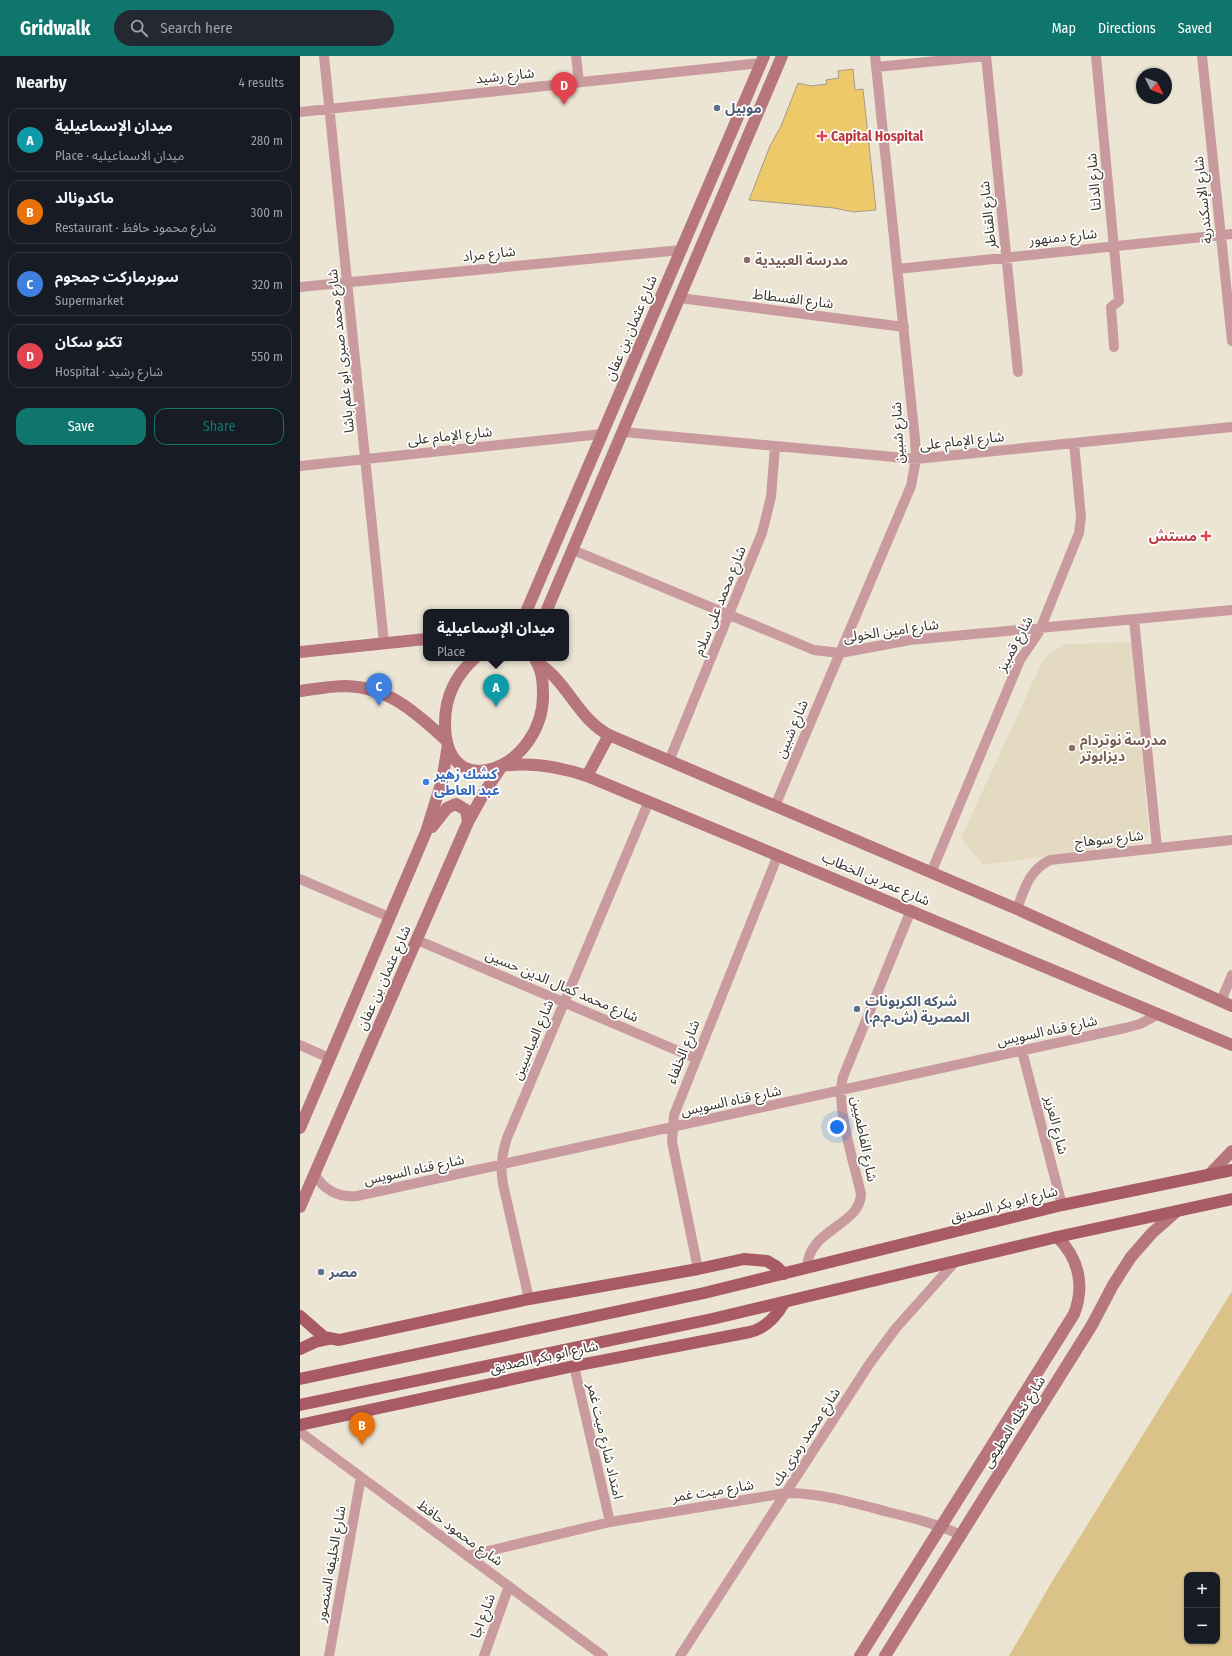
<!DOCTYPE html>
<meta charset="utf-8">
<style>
body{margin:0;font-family:"Fira Sans Condensed","Noto Sans Arabic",sans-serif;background:#242831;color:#f1f3f6}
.controls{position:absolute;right:12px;bottom:12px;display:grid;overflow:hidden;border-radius:8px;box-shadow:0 1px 3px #0004}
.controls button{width:36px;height:36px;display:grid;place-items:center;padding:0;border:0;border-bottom:1px solid #363941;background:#171b24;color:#f1f3f6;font:20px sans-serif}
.compass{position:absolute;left:836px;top:12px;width:36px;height:36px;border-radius:50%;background:#171b24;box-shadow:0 1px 3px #0004;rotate:133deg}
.you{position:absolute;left:537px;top:1071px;width:14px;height:14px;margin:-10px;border:3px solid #fff;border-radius:50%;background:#1a73e8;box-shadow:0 0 0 6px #1a73e833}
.badge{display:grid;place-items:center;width:26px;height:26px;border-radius:50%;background:#0f766e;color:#fff;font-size:13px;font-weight:700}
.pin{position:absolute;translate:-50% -33px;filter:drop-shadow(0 1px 2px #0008)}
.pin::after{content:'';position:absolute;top:21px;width:14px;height:12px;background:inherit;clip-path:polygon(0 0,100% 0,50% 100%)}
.popup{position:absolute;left:123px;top:553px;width:146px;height:52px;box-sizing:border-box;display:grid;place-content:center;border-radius:8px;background:#171b24;filter:drop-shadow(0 1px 3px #0005);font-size:13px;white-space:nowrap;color:#9ea1a6}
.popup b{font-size:15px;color:#f1f3f6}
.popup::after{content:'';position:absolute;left:50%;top:100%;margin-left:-8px;border:8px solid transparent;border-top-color:#171b24}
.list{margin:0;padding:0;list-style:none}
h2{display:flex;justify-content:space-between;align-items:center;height:52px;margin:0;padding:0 16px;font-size:17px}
h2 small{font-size:13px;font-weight:400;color:#9ea1a6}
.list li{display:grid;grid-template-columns:26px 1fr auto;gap:12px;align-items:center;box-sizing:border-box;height:64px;margin:0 8px 8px;padding:0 8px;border:1px solid #363941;border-radius:12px}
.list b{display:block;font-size:15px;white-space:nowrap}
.list p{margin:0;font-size:13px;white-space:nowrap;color:#9ea1a6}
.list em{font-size:13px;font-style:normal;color:#9ea1a6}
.actions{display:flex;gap:8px;padding:12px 16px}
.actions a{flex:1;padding:9px 0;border:1px solid #0f766e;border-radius:12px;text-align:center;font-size:14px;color:#0f766e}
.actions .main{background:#0f766e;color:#fff}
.icon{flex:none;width:22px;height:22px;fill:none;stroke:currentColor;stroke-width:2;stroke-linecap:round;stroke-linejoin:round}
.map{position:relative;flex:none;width:932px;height:1600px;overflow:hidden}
header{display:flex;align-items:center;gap:24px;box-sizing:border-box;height:56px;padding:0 20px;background:#0f766e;color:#fff}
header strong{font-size:19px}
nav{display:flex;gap:22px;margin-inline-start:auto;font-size:14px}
.search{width:280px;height:36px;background:#242831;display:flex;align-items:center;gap:10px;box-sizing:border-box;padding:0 14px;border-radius:22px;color:#9ea1a6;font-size:15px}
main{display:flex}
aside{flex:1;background:#171b24}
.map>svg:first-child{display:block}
</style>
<header>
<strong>Gridwalk</strong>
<div class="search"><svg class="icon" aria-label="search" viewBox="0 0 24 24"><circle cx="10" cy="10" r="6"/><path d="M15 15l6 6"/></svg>Search here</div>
<nav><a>Map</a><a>Directions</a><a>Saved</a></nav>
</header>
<main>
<aside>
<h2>Nearby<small>4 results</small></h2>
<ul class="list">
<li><span class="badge" style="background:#0f9aa8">A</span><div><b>ميدان الإسماعيلية</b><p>Place · ميدان الاسماعيليه</p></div><em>280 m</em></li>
<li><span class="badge" style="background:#e8710a">B</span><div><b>ماكدونالد</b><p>Restaurant · شارع محمود حافظ</p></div><em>300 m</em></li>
<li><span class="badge" style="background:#3f7fe0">C</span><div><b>سوبرماركت جمجوم</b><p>Supermarket</p></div><em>320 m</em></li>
<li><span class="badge" style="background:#e0444e">D</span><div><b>تكنو سكان</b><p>Hospital · شارع رشيد</p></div><em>550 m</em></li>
</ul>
<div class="actions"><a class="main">Save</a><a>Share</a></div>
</aside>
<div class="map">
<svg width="932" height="1600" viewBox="0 0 932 1600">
<rect width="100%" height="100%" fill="#ece5d4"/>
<path fill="#e4dac2" d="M832,586L849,777L841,788L683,809L661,782L742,606L751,596L767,588Z"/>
<path fill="#dac289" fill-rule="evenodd" d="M932,1235V1600H709L750,1529ZM887,1519H917V1585H887Z"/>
<path fill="#edc96a" stroke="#a29c8c" d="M553,13L555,34L563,33L576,154L554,156L534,152L449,144L470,90L481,70L498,27L511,30L527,28L526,24L539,22L538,15Z"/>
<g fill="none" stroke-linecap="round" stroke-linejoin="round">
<path stroke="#c99b9f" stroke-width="10" d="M24,0L84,587
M276,0L279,26
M686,0L718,316
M796,0L819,245L811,251L814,291
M902,0L932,285
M577,11L686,0
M0,56L461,7
M597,213L932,178
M0,231L381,194
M380,242L604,271
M323,376L616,403L932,371
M0,410L302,378
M273,494L514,594L540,597L610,584L932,554
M834,563L857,792
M369,705L462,477L471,441L475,391
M475,750L611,430L616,403L615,383L575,0
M631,817L720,604L739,576L779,477L781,461L774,387
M0,823L89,861
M717,853C724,834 729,814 750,804L932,784
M117,884L395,1002
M921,945L932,919
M0,989L29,1002
M722,995L762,1149
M15,1118C23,1134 39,1142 57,1140L825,972L840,968L859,958
M507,1212C508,1173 560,1170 561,1138C554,1107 535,1049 543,1021L611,854
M398,1213L372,1086L374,1059L478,799
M229,1243L203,1128C200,1112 202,1097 207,1082L349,745
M274,1310L310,1466
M0,1376L303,1600
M167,1500L310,1466L486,1437C522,1437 554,1447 588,1456C613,1462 637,1468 661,1479
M29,1600L61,1421
M184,1600L209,1530
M380,1600L570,1307L596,1272L655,1206"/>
<path stroke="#b7767d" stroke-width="12" d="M226,556L464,0
M246,556L482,0
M0,596L126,583
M175,602C156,619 145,641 145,667C145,753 245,711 243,637C243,627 242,614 236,605
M238,607C268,626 277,662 309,679L717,853L932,950
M0,635C15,633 31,630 46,630C90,631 117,658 147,685
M287,720L309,679
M132,771L147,752L156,748L166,754L168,766
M0,1072L126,776L142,725L148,689
M909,1119L932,1095
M0,1151L168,766L184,737L202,710C230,706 260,711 287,720L932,989
M560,1600L774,1258C785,1230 779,1202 757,1181
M585,1600L792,1269L813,1229L831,1201L852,1177L877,1155"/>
<path stroke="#a95b65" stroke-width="12" d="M0,1260L24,1281L39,1284L229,1243L398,1213L444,1203L467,1205L477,1211L484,1218
M0,1293L15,1286L29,1283
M0,1323L404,1237L762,1149L932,1114
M0,1349L412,1263L757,1181L932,1143
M0,1369L274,1310L450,1276C466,1272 476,1261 484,1247"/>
</g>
<g fill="#5c6f8a" stroke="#fff" stroke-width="1.5">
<circle cx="417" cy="52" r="4"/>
<circle cx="557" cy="953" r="4"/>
<circle cx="21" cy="1216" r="4"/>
</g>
<g fill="#e0444e" stroke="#fff" stroke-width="1.5">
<path d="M520 74h4v4h4v4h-4v4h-4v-4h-4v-4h4z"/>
<path d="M904 474h4v4h4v4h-4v4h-4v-4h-4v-4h4z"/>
</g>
<g fill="#8d6e63" stroke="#fff" stroke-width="1.5">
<circle cx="447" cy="204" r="4"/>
<circle cx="772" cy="692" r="4"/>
</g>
<circle fill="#3f7fe0" stroke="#fff" stroke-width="1.5" cx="126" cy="726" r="4"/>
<g text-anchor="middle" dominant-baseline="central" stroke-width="3.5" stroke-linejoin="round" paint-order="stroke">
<g font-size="14" fill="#37352e" stroke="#fff">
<text transform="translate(205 20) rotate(-6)">شارع رشيد</text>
<text transform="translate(794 126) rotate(-95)">شارع الدلتا</text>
<text transform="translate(903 144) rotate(-96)">شارع الإسكندرية</text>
<text transform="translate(688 159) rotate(-96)">شارع القناطر</text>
<text transform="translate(763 181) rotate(-6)">شارع دمنهور</text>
<text transform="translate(189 198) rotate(-6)">شارع مراد</text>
<text transform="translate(493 243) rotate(7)">شارع الفسطاط</text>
<text transform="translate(331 272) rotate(-67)">شارع عثمان بن عفان</text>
<text transform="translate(41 295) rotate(-96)">شارع محمد صبرى ابو علم باشا</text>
<text transform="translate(598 377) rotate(-93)">شارع شبين</text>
<text transform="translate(150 380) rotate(-6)">شارع الإمام على</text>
<text transform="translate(662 385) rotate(-6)">شارع الإمام على</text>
<text transform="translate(420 545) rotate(-68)">شارع محمد على سلام</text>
<text transform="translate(591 575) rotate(-8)">شارع امين الخولى</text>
<text transform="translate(715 588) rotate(-62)">شارع قمبيز</text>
<text transform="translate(492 673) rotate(-67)">شارع شبين</text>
<text transform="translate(809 783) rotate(-6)">شارع سوهاج</text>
<text transform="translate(576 823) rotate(23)">شارع عمر بن الخطاب</text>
<text transform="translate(84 922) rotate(-66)">شارع عثمان بن عفان</text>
<text transform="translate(262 930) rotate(23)">شارع محمد كمال الدين حسين</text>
<text transform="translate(747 975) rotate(-12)">شارع قناه السويس</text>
<text transform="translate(233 984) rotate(-67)">شارع العباسيين</text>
<text transform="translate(383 996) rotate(-68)">شارع الخلفاء</text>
<text transform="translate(431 1045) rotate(-12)">شارع قناه السويس</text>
<text transform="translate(756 1069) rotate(76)">شارع العزيز</text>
<text transform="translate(564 1083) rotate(79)">شارع الفاطميين</text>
<text transform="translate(114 1114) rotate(-12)">شارع قناه السويس</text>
<text transform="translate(704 1148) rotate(-14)">شارع ابو بكر الصديق</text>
<text transform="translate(244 1301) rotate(-12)">شارع ابو بكر الصديق</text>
<text transform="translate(714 1366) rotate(-58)">شارع نخله المطيعى</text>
<text transform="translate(506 1381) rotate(-57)">شارع محمد رمزى بك</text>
<text transform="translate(305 1385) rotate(77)">امتداد شارع ميت غمر</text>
<text transform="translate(413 1435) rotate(-9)">شارع ميت غمر</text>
<text transform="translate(160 1477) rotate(36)">شارع محمود حافظ</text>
<text transform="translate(31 1508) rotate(-80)">شارع الخليفه المنصور</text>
<text transform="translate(183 1560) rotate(-70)">شارع اجا</text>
</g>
<g font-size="14" font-weight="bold" fill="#4e5e75" stroke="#fff" text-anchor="start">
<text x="425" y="52">موبيل</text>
<text x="565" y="945">شركه الكربونات<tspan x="565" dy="16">المصرية (ش.م.م.)</tspan></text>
<text x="29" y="1216">مصر</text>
</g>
<g font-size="14" font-weight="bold" fill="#be3a42" stroke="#fff" text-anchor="start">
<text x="531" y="80">Capital Hospital</text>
<text x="897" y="480" text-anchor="end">مستش</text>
</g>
<g font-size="14" font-weight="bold" fill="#785e54" stroke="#fff" text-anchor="start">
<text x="455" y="204">مدرسة العبيدية</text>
<text x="780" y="684">مدرسة نوتردام<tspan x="780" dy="16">ديزابوتر</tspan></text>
</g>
<g font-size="14" font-weight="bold" fill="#366cbe" stroke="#fff" text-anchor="start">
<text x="134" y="718">كشك زهير<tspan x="134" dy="16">عبد العاطى</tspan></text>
</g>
</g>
</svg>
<div class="controls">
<button>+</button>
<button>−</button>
</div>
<svg class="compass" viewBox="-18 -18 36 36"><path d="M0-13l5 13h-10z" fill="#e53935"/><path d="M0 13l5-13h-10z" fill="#9ea1a6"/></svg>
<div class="you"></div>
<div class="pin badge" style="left:196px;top:651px;background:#0f9aa8">A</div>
<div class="popup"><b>ميدان الإسماعيلية</b>Place</div>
<div class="pin badge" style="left:62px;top:1389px;background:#e8710a">B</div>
<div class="pin badge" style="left:79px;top:650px;background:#3f7fe0">C</div>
<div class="pin badge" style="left:264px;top:49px;background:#e0444e">D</div>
</div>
</main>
